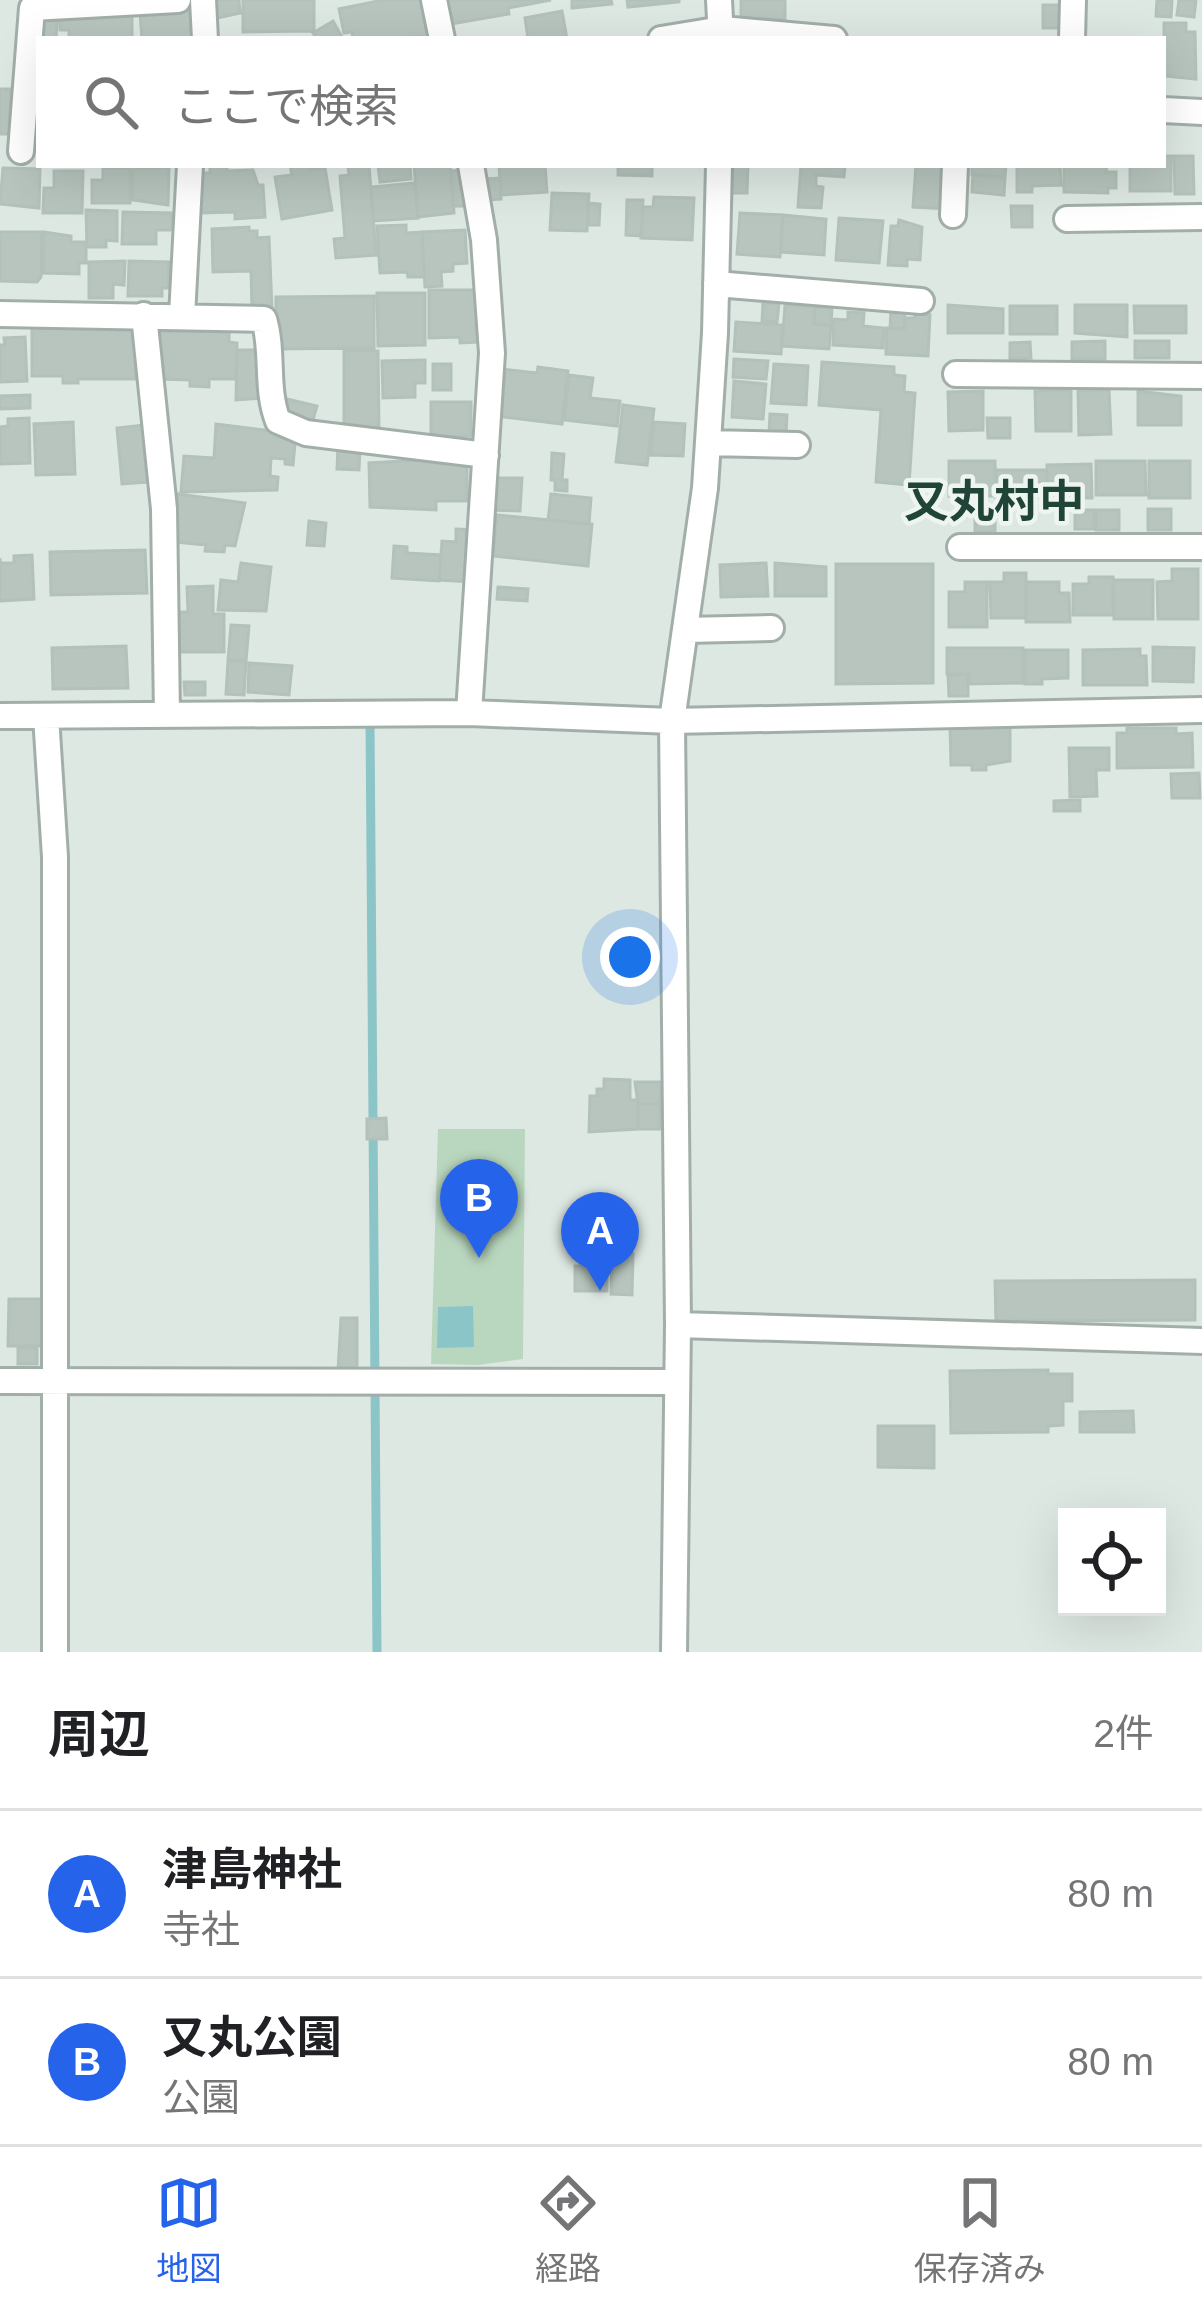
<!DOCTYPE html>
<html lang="ja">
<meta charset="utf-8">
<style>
body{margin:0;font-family:Arial,"Noto Sans JP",sans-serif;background:#f2f2f2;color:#202124}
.controls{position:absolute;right:36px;bottom:36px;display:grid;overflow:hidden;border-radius:0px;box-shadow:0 12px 48px #0002}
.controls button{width:108px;height:108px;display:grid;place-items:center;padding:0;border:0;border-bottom:3px solid #e0e0e0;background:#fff;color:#202124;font:60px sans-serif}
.you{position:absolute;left:630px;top:957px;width:42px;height:42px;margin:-30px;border:9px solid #fff;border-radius:50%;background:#1a73e8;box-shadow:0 0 0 18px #1a73e833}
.badge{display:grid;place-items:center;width:78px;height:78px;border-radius:50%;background:#2563eb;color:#fff;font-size:39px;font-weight:700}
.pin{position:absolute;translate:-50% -99px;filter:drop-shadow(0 3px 6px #0008)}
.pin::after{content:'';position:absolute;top:63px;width:42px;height:36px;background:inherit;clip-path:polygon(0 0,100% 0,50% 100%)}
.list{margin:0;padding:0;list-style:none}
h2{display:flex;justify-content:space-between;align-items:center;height:156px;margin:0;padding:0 48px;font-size:51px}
h2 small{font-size:39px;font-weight:400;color:#757577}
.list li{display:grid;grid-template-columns:78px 1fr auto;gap:36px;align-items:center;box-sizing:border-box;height:168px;padding:0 48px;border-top:3px solid #e0e0e0}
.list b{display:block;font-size:45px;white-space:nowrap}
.list p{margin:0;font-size:39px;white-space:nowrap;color:#757577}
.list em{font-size:39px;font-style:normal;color:#757577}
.icon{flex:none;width:66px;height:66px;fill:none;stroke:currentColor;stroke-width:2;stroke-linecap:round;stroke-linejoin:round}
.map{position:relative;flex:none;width:1202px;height:1652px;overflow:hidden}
.search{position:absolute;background:#fff;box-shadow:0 12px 48px #0002;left:36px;right:36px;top:36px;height:132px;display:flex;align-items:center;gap:30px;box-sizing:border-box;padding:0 42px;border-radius:0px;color:#757577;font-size:45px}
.sheet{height:492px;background:#fff}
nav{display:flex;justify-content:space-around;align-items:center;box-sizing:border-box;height:168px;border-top:3px solid #e0e0e0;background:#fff;font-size:33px;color:#757577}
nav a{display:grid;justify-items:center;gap:6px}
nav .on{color:#2563eb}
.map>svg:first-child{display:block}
</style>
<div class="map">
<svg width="1202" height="1652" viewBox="0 0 1202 1652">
<rect width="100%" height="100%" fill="#dee8e3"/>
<path fill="#b9d7be" d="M438,1129H525L523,1359L478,1365L431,1364Z"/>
<path fill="#8cc5c8" d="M473,1306L474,1347L437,1348L438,1307Z"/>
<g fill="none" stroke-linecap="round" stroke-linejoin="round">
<path stroke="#8cc5c8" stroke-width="9" d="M370,721L377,1652"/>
</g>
<path fill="#b7c5be" stroke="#b2c1b9" stroke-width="3" d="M212,0H239L240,13L213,19Z
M243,0H314V31L243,32Z
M383,0H421L429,36L353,39L352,32L344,33L339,9Z
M447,0H551L508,8L509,14L451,24Z
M572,0H611L612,4L572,8Z
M627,0H679V2L628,7Z
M741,0H785V19H741Z
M1157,0H1172L1171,17L1156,16Z
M1179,0H1196L1194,17L1177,15Z
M1043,5H1067L1066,28H1043Z
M60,10H132V39H69V30H60Z
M192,10L194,39H142L140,14Z
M562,11L567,39H528L525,18Z
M40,20L57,21L56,39H39Z
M333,21L343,39H317L313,33Z
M1164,23H1186V32H1195L1196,79L1164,76Z
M0,89H11L9,134H0Z
M1163,156H1171V191H1130V165H1163Z
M1174,156H1193L1194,194H1175Z
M210,165H227V171L253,170L258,185H263L265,217L235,219V212L200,213L199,173H210Z
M290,165H309V170L325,168L332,210L282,219L275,177L292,175Z
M348,165H369L376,255L336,258L334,239L345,238L340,176L349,175Z
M378,165H410L411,179L380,182Z
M414,165H450L454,213L418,217Z
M499,165H545L547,192L501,195Z
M618,165H652V176L618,175Z
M733,165H748L747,193H731Z
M801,165H845L844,177L816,175V186L823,187L821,208L798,207Z
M916,165H950L947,209L913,207Z
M972,165H1006L1005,177L972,175Z
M1017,165H1060L1061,185L1032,186V192H1017Z
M1064,165H1107L1106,172H1116V188H1108V193L1064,192Z
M3,168L40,169L39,208L0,204Z
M103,168H130V203H92V180H103Z
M169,168L168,205L133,200V169Z
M467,170L468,206H453L451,171Z
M54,171H83L82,213H43L44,188H54Z
M973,175L1005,178L1004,195L972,192Z
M500,178L501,199L486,200L485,179Z
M415,183L418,218L374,221L371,187Z
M552,193L589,194L587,231L550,230Z
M654,197L694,198L692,240L641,238L643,207H653Z
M627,200H643L641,236L626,235Z
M588,203L600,204L599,225H588Z
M1011,206H1032V227H1012Z
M86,210L117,211V241L106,240V247H87Z
M123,212L172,213V230H156V244H122Z
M740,213L783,215L780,257L737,254Z
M783,215L826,219L824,255L781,252Z
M839,218L883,221L879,263L836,260Z
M899,220L922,227L920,260L907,259V266L888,265L891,226H898Z
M406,225V233L422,232L424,277H408L407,272L380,273L377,226Z
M249,227V231H257V238L269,237L272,309H252L251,271L213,272L212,229Z
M465,230L467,263L453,264V271L441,272L442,286L425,287L422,232Z
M0,232H42L41,277L37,282L0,281Z
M44,232L71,236V242H86V263H79V274L43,273Z
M125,261L124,285L113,284V298H89V262Z
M129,261L169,262L168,288H162V296H128Z
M429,290H481L479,342L460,343V337L429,338Z
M377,293H425V345L378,346Z
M374,296V348L276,349V297Z
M763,303L779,304L777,322L762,321Z
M785,305L815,307L814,324L831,325L829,349L782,346Z
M948,305L1003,309V333H948Z
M1075,305H1127V337L1075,333Z
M1010,306H1057V334H1010Z
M1134,306H1186V333H1135Z
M815,307L832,308L831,325L814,324Z
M891,311L905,312L904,329L890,328Z
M848,312L864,313L863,326L884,328L883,348L833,345L834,319L848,320Z
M915,314L930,315L928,356L886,354L887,328L904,329L905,318H915Z
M736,322L783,325L781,354L734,351Z
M32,325L129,327L136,335V379H78V383H63V376H32Z
M159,331L229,332V342L237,343L236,379H209V387L190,386V380L159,379Z
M25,337L27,381L0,382V345H5L4,338Z
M1105,341V359H1072V342Z
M1135,341H1169V358H1135Z
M1030,342L1031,358L1010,359V343Z
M237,350H262L263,398L236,400Z
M344,351H378L379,431H344Z
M734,359L768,361L766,379L733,377Z
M425,360V383H415V397L383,398L382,361Z
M822,362L894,367V375L905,376L904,392L915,393L909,485L876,482L881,410L819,405Z
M433,364H451V390H433Z
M774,364L808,366L806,405L771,403Z
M538,367L568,371L562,424L496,416L502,369L537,373Z
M569,375L593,378L590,398L620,401L617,426L564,420Z
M734,381L766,384L763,419L732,417Z
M1071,390V431H1036L1035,391Z
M1109,390L1111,434L1079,435L1078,391Z
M983,391V430L949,431L948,392Z
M1138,391L1181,396V425H1138Z
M30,395V408L0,409V396Z
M287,399L317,406L312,423L283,416Z
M431,402H471V436L431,437Z
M623,405L654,409L647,465L616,462Z
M770,414L787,415L786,434L769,433Z
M29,418L30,463L0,464V427L8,426V419Z
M987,418H1010V438H988Z
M73,422L75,474L36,475L34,424Z
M654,422L685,424L683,456L651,455Z
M216,424L296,434L293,465L285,464V459L271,458L270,476L278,477L277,490L181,492L184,456L214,458Z
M145,425L148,482L122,484L117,428Z
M338,446L360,447L359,470L337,469Z
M552,453L564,454L562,480H567V491L555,490V480H551Z
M459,458L467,463V501H436V510L370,507L369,463Z
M949,461H995L996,496H949Z
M1096,461H1145L1146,495H1096Z
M1149,461H1190V498H1149Z
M1091,464L1092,498H1047V465Z
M996,470H1047V498H996Z
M490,478H522L520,511L490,510Z
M178,494L245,503L235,546L225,545L224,552L205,551L206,545L174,542Z
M551,494L591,498L589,524L548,520Z
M1148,509H1171V530H1148Z
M1075,510H1094V529H1075Z
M1096,510H1119V530H1096Z
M975,511H995V532H975Z
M497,515L592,524L588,566L493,556Z
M309,521L326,523L324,546L307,545Z
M456,529L474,530L471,582L439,580L442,541L456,542Z
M394,546L407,547V553L441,555L439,581L392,578Z
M145,550L147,593L51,595L50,552Z
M32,555L34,599L0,601V558V563H14V556Z
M241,563L271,567L266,611L218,610L221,580L238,582Z
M766,563L768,596L721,597L720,565Z
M775,563L826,567V596H775Z
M836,564H933V683L836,684Z
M1172,569H1198V619H1158L1157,582L1172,581Z
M1004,573H1026V618H991L990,582H1004Z
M1089,577H1113V615H1073V584H1089Z
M1113,580H1153V619H1114Z
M965,582H987V627H949V592H965Z
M1026,582H1059V593H1069L1070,622H1026Z
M213,586V614H224V652H174L173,612H188L187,587Z
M498,587L528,589L527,601L497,599Z
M231,625L249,626L246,661L228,660Z
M126,646L128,688L53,689L52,648Z
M1153,647L1194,648L1193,682L1153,681Z
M947,648H1023V683L969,684V674H947Z
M1140,649V656H1146L1147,685H1083V650Z
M1025,650H1068V678L1042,679V684H1025Z
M228,661L246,662L244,695L226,694Z
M249,663L292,666L289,695L248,692Z
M968,674V696H949L948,675Z
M184,682H205V695H185Z
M950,725H1010V761L986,765V770H972V765H951Z
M1127,728H1176V734L1192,733L1193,767L1117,768V733H1127Z
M1069,748H1109V770H1096L1097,796L1070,797Z
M1199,773L1200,798H1172L1171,774Z
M1080,800V811H1054V801Z
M604,1079L630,1080V1100H638V1129L589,1132L590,1096H597V1089H604Z
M635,1082H661L660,1104H638Z
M638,1104H660V1129H638Z
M386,1118L387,1139H367V1119Z
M577,1212H606V1237H577Z
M588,1237H597V1266H588Z
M612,1253L633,1254L632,1295L611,1294Z
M575,1266H607V1291H575Z
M1195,1280V1320L996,1321L995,1281Z
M9,1299H43L42,1346H8Z
M341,1318H357V1370H338Z
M18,1348H37V1364H18Z
M1048,1370V1374H1072V1401H1063V1425L1048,1426V1432L951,1433L950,1371Z
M1133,1411L1134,1432H1080V1412Z
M878,1426H934V1468L878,1467Z"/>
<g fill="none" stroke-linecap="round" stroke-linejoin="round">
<g stroke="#a2afa9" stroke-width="30">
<path id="minor" d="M203,0L205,39
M434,0L442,39
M719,0L721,39
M661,39L722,29L834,39
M1072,39L1073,0
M1163,110L1202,112
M21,151L32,8L178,0
M953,215L955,165
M1067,219L1202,217
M716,284L921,301
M0,314L264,319C274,353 265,388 278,421L306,433L486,455
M144,315L164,509L167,715
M182,316L190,165
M956,374L1202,376
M708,443L797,445
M960,547H1202
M685,630L771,628
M469,713L492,353L484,240L471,165
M0,716L469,713L672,721L1202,710
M46,716L55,857V1652
M678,1325L1202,1341
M0,1381L676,1382
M674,1652L678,1325L672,721L705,488L715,333L719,165"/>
</g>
<use href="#minor" stroke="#fff" stroke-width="24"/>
</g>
<g text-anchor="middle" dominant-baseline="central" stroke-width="9" stroke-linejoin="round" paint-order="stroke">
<g font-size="45" font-weight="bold" fill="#204538" stroke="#eef5f1">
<text x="994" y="501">又丸村中</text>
</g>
</g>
</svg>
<div class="controls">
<button><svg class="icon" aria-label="locate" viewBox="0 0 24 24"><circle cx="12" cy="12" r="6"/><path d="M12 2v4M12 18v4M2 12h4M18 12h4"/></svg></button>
</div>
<div class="you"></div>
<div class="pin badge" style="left:600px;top:1291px">A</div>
<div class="pin badge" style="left:479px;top:1258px">B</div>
<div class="search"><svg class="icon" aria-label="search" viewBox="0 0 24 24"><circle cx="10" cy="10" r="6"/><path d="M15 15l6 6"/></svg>ここで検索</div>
</div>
<section class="sheet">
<h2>周辺<small>2件</small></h2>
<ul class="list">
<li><span class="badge">A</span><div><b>津島神社</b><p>寺社</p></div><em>80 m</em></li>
<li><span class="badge">B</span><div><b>又丸公園</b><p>公園</p></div><em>80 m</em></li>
</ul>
</section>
<nav>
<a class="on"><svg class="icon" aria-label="map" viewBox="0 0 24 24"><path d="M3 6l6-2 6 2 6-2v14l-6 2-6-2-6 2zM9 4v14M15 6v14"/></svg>地図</a>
<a><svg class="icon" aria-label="directions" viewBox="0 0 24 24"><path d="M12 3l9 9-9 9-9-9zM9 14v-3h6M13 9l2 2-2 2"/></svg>経路</a>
<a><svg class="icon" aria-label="saved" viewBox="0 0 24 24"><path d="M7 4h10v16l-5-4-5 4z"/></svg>保存済み</a>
</nav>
